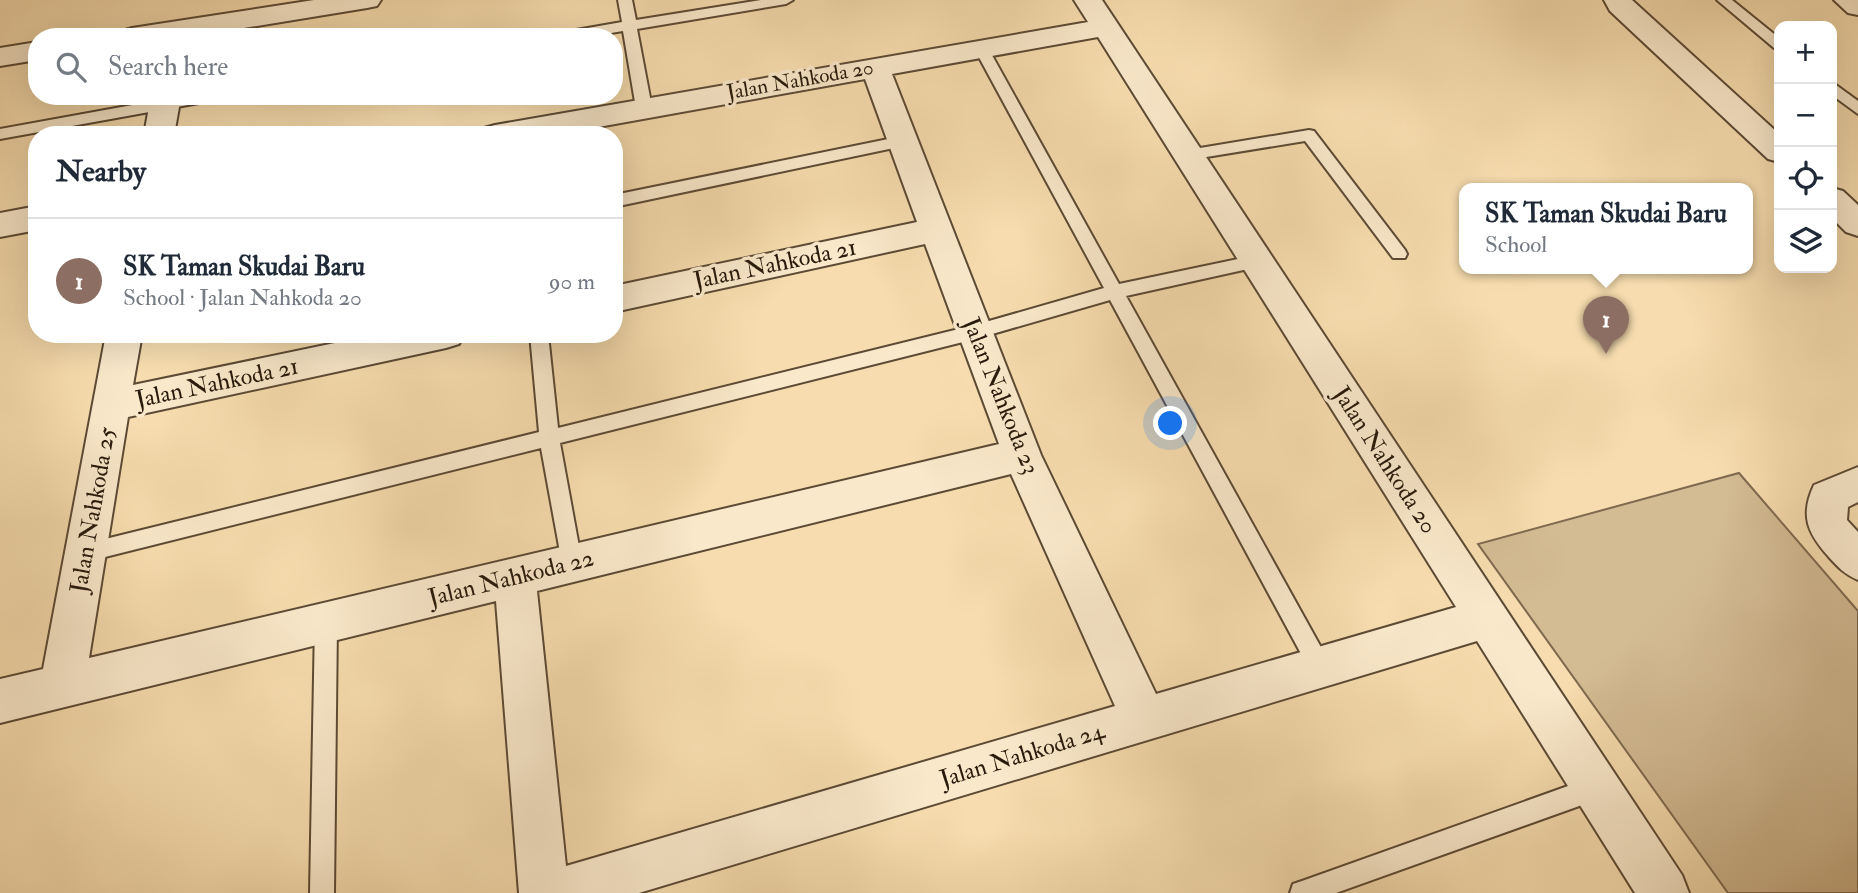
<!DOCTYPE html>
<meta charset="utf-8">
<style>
body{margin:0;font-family:"IM FELL Double Pica",serif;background:#f6f6f7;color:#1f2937}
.controls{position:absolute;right:21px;top:21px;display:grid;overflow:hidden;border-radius:14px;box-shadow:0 7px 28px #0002}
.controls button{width:63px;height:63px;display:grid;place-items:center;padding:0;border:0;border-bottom:2px solid #e0e1e3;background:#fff;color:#1f2937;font:35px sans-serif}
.you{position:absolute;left:1171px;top:424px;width:24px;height:24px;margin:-18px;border:5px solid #fff;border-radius:50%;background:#1a73e8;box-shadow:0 0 0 10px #1a73e833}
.badge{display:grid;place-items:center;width:46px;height:46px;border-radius:50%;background:#8f2418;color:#fff;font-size:23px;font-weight:700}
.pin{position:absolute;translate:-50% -58px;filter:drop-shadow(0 2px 4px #0008)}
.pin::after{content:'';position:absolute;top:37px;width:24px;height:21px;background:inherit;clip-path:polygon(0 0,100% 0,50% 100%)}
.popup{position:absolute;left:1459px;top:183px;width:294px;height:91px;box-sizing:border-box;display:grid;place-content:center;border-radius:14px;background:#fff;filter:drop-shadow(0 2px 5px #0005);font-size:23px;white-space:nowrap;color:#747a83}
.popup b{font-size:26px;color:#1f2937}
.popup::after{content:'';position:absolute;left:50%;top:100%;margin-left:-14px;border:14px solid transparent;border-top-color:#fff}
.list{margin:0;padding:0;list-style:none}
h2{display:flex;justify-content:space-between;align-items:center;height:91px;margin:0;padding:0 28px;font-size:30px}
h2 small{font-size:23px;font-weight:400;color:#747a83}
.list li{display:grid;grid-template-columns:46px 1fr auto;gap:21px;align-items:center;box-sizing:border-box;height:126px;padding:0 28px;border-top:2px solid #e0e1e3}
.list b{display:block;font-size:26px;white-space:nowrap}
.list p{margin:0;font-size:23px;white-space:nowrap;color:#747a83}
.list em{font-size:23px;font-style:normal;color:#747a83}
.icon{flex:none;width:38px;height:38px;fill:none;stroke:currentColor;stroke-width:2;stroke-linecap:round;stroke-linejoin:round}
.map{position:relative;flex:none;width:1858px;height:893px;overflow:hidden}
.search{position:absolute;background:#fff;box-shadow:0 7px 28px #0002;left:28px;top:28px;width:595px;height:77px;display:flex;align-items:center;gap:18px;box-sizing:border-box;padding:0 24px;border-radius:28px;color:#747a83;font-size:26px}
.panel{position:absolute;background:#fff;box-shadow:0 7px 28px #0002;left:28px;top:126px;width:595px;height:217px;border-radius:28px}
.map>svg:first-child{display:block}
</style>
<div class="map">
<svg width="1858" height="893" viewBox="0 0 1858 893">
<rect width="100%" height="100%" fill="#f6dcae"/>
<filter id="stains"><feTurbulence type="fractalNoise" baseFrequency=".00286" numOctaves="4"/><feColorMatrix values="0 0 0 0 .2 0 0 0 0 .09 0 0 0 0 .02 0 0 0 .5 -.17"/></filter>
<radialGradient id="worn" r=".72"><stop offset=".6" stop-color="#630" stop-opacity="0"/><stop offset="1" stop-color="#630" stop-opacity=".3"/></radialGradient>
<path fill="#d3bb93" stroke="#7e6a50" stroke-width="2" d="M1739,473L1858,611V893H1728L1478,544Z"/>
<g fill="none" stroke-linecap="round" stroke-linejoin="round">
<g stroke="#5c4a35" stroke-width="4">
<path id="service" d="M618,0H632L636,20L761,0H793L786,4L637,29L652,108L644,113L636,108L623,31L587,37H552L559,33L622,22Z
M1717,0H1732L1779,38V49L1774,48Z
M981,44L988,48L1119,284L1257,255L1265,261L1257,267L1126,296L1328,660L1331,667L1328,674L1320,678L1312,674L1110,300L975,339L560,443L582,563L579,570L572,572L565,570L562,563L541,448L85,562L78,560L75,553L78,546L85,544L539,432L530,334H548L558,428L975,325L1104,288L974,48Z
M1832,82L1858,101V114L1832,95Z
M182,96H217L210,101L0,139V129Z
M1309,130L1314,131L1405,250L1407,254L1405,258H1393L1305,141L1188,160L1180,155L1188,150Z
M903,136L911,141L908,145L614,207V195Z
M326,613L334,616L337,623L334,893H310L315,623L318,616Z
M1596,776L1604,780L1608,788L1604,796L1596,800L1336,893H1290L1293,884L1302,881Z"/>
</g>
<g stroke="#5c4a35" stroke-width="4">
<path id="minor" d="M314,0H381L377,6L367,8L189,37H118L122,31L132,28Z
M1074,0H1102L1682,875L1689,893H1635L1477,641L639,893H519L496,601L0,723V679L43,669L106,334H142L133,385L378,334H464L459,344L446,348L128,417L89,658L999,444L925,244L614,312V286L917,222L865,79L554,135H480L484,128L495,125L1088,22ZM1098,37L1456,607L1156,694L1041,455L892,74ZM1011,474L1115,706L566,866L537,591Z
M1604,0H1632L1779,134V162L1768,159L1610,11Z
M1834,0H1858V15L1848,13Z
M37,42V60L0,66V48Z
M151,96H181L174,135H144Z
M1832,188L1843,191L1858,205V236L1846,232L1832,218Z
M37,206V230L0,237V213Z
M1858,467V502L1848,507L1847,520L1858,532V580C1844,574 1838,567 1828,556C1807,532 1800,515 1814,485Z"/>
</g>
<use href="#service" fill="#f9e8ca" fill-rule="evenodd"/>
<use href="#minor" fill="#f9e8ca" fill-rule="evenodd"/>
</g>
<g text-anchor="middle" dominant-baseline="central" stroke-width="7" stroke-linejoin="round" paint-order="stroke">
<g font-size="21" fill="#281a0d" stroke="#f9e8ca">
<text transform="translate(800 80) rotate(-10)">Jalan Nahkoda 20</text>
</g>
<g font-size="24" fill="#281a0d" stroke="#f9e8ca">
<text transform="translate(775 264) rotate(-12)">Jalan Nahkoda 21</text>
<text transform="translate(217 383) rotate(-12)">Jalan Nahkoda 21</text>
<text transform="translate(1001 396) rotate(68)">Jalan Nahkoda 23</text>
<text transform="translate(1385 460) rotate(57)">Jalan Nahkoda 20</text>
<text transform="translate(93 510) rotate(-80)">Jalan Nahkoda 25</text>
<text transform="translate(511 578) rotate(-14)">Jalan Nahkoda 22</text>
<text transform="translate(1022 755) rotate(-17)">Jalan Nahkoda 24</text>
</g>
</g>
<rect width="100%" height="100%" filter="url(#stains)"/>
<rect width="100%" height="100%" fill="url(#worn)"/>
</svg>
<div class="controls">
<button>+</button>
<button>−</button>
<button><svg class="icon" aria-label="locate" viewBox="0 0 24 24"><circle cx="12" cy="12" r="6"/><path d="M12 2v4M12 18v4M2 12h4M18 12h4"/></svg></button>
<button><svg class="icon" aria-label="layers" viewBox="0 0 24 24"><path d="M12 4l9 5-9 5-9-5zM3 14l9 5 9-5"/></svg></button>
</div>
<div class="you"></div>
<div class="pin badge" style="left:1606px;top:354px;background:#8d6e63">1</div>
<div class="popup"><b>SK Taman Skudai Baru</b>School</div>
<div class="search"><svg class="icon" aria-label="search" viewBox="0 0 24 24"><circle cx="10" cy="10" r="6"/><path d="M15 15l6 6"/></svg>Search here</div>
<section class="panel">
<h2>Nearby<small></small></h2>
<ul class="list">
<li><span class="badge" style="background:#8d6e63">1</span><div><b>SK Taman Skudai Baru</b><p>School · Jalan Nahkoda 20</p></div><em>90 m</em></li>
</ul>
</section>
</div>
